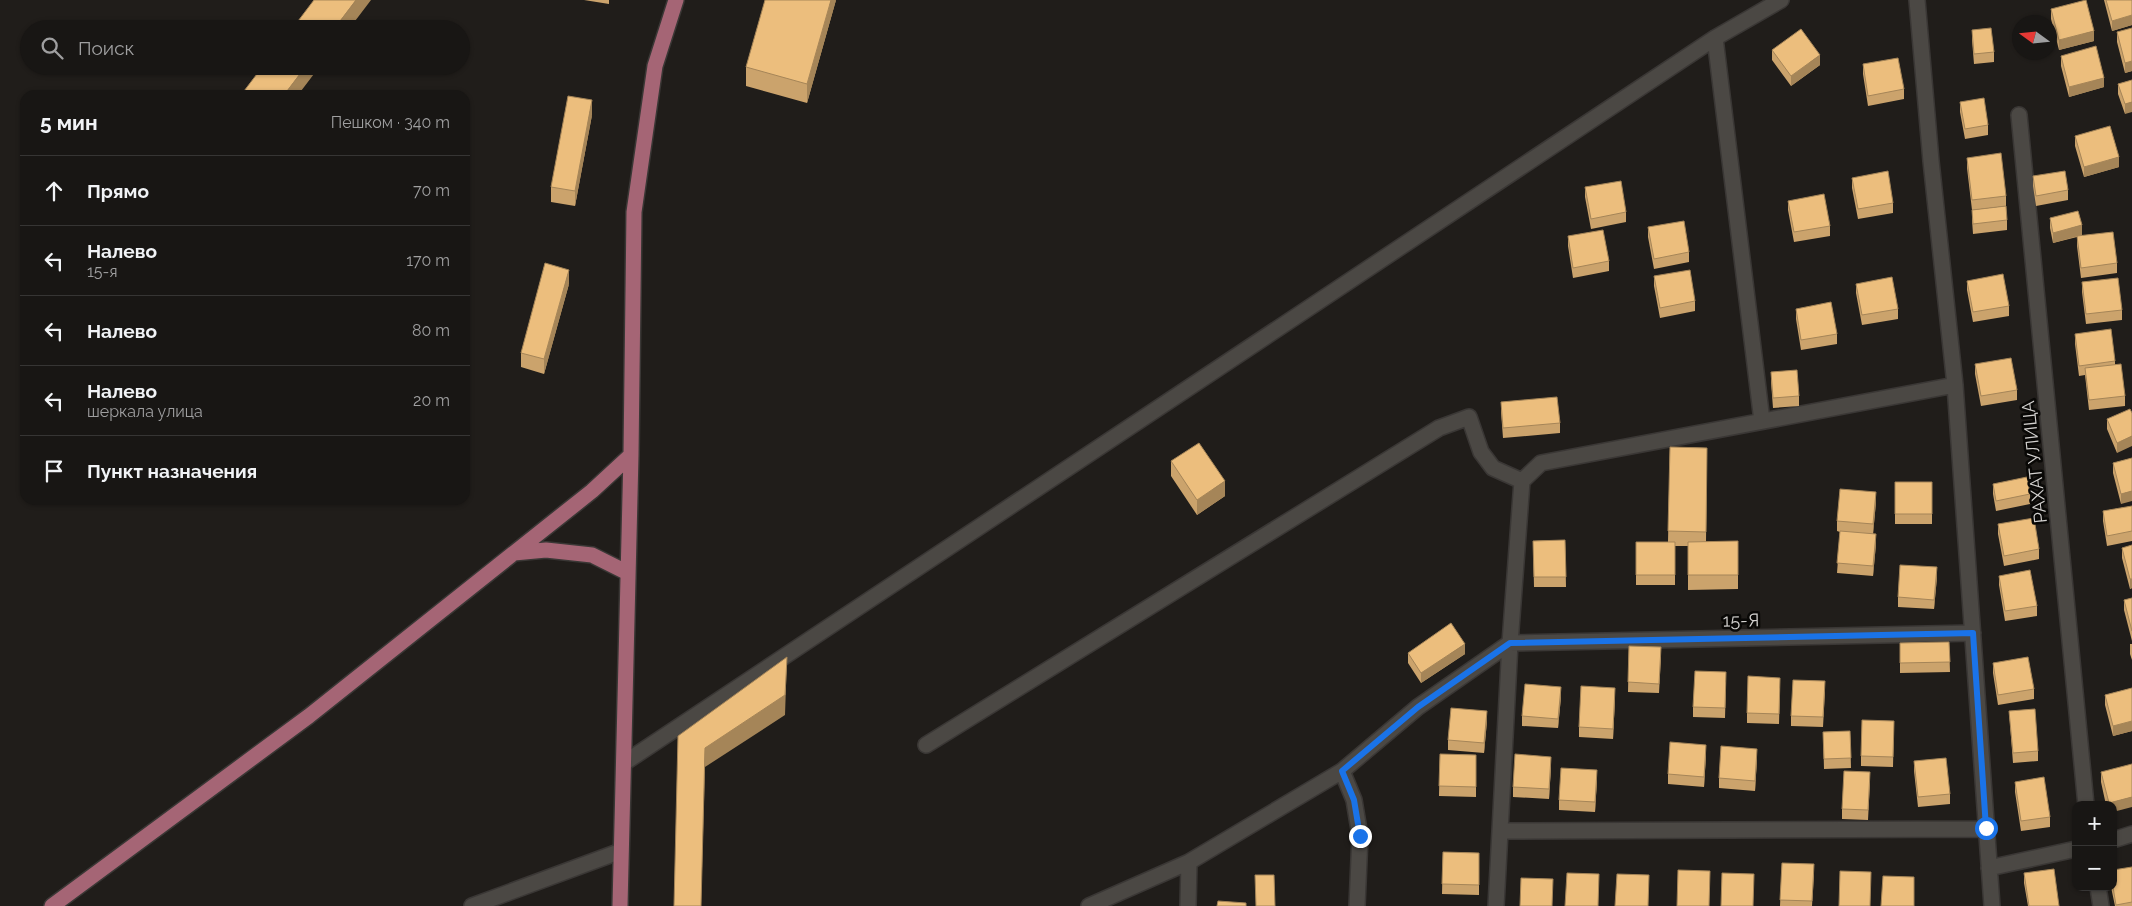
<!DOCTYPE html>
<html lang="ru">
<meta charset="utf-8">
<style>
body{margin:0;font-family:Raleway,sans-serif;background:#211f1d;color:#f1f3f6}
.controls{position:absolute;right:15px;bottom:15px;display:grid;overflow:hidden;border-radius:10px;box-shadow:0 1px 4px #0004}
.controls button{width:45px;height:45px;display:grid;place-items:center;padding:0;border:0;border-bottom:1px solid #363534;background:#181614;color:#f1f3f6;font:25px sans-serif}
.compass{position:absolute;left:2012px;top:15px;width:45px;height:45px;border-radius:50%;background:#181614;box-shadow:0 1px 4px #0004;rotate:285deg}
.stop{position:absolute;width:15px;height:15px;margin:-11px;border:4px solid #1a73e8;border-radius:50%;background:#fff}
.stop.end{background:#1a73e8;border-color:#fff;box-shadow:0 1px 5px #0008}
.list{margin:0;padding:0;list-style:none}
h2{display:flex;justify-content:space-between;align-items:center;height:65px;margin:0;padding:0 20px;font-size:21px}
h2 small{font-size:16px;font-weight:400;color:#9f9fa0}
.list li{display:grid;grid-template-columns:32px 1fr auto;gap:15px;align-items:center;box-sizing:border-box;height:70px;padding:0 20px;border-top:1px solid #363534}
.list b{display:block;font-size:19px;white-space:nowrap}
.list p{margin:0;font-size:16px;white-space:nowrap;color:#9f9fa0}
.list em{font-size:16px;font-style:normal;color:#9f9fa0}
.icon{flex:none;width:28px;height:28px;fill:none;stroke:currentColor;stroke-width:2;stroke-linecap:round;stroke-linejoin:round}
.map{position:relative;flex:none;width:2132px;height:906px;overflow:hidden}
.search{position:absolute;background:#181614;box-shadow:0 1px 4px #0004;left:20px;top:20px;width:450px;height:55px;display:flex;align-items:center;gap:12px;box-sizing:border-box;padding:0 18px;border-radius:28px;color:#9f9fa0;font-size:19px}
.panel{position:absolute;background:#181614;box-shadow:0 1px 4px #0004;left:20px;top:90px;width:450px;height:415px;border-radius:15px}
.map>svg:first-child{display:block}
</style>
<div class="map">
<svg width="2132" height="906" viewBox="0 0 2132 906">
<rect width="100%" height="100%" fill="#201d1a"/>
<g fill="none" stroke-linecap="round" stroke-linejoin="round">
<g stroke="#3a3735" stroke-width="18">
<path id="minor" d="M1917,0L1931,161L1955,385L1992,906
M1715,38L1762,421
M2019,115L2086,805
M1510,643L1973,633
M926,745L1439,428L1469,417L1481,452L1493,468L1522,481
M624,763L1715,38L1781,0
M1342,771L1354,800L1360,836L1357,906
M1500,831L1986,829
M2113,840L2132,834
M1989,868L2076,849
M2098,887L2101,906
M472,906L621,851
M1089,906L1189,862L1342,771L1418,707L1510,643
M1188,906L1189,862
M1496,906L1510,643L1522,481L1541,463L1955,385"/>
</g>
<g stroke="#3a3735" stroke-width="18">
<path id="major" d="M514,553L546,550L592,555L628,573
M52,906L309,716L592,491L631,455
M620,906L631,455L634,212L655,66L676,0"/>
</g>
<use href="#minor" stroke="#4b4844" stroke-width="15"/>
<use href="#major" stroke="#a56575" stroke-width="15"/>
</g>
<path fill="#cba36c" d="M584,0H609V4Z
M836,0L807,103L746,86V67Z
M2104,0H2132V25L2112,31Z
M2051,9L2094,41L2059,50L2051,19Z
M2132,28V71L2125,73L2117,42V32Z
M1972,30L1994,52V62L1974,64L1972,40Z
M1772,50L1820,65L1791,86L1772,60Z
M2061,56L2104,87L2069,97L2061,66Z
M1863,64L1904,89V99L1868,106L1863,74Z
M2132,80L2125,114L2118,94V84Z
M1960,102L1988,125V135L1965,139L1960,112Z
M592,115L575,206L551,202V187Z
M2075,136L2119,167L2084,177L2075,146Z
M1967,158L2006,196V206L1972,210L1967,168Z
M2033,176L2068,190V200L2036,206L2033,186Z
M1852,178L1893,203V213L1858,219L1852,188Z
M1585,187L1626,212V222L1591,229L1585,197Z
M1788,201L1830,226V236L1794,242L1788,210Z
M1972,210L2007,220V230L1973,234L1972,220Z
M2050,218L2082,235L2117,263V273L2081,278L2077,246V237L2053,243L2050,228Z
M1648,227L1689,252V262L1654,269L1648,237Z
M1568,236L1609,261V271L1573,278L1568,246Z
M1654,276L1695,301V311L1660,318L1654,286Z
M1967,281L2009,306V316L1973,322L1967,290Z
M2082,282L2122,310V320L2086,324L2082,292Z
M569,284L544,374L521,367V353Z
M1856,284L1898,309V319L1862,325L1856,293Z
M1796,309L1837,334V344L1801,350L1796,319Z
M2075,334L2115,361V365L2125,396V406L2089,410L2085,375L2079,376L2075,344Z
M1975,364L2017,390V400L1981,406L1975,374Z
M1771,372L1799,396V406L1773,408L1771,382Z
M1501,402L1560,423V433L1503,438L1501,412Z
M2132,413L2117,453L2107,429V419Z
M1670,447L1707,448L1706,542L1738,541V589L1688,590V546H1675V585H1636V542H1668Z
M2132,458L2121,504L2113,473V463Z
M1171,461L1225,496L1197,515L1171,476Z
M1895,482H1932V524H1895Z
M1993,484L2030,494V504L1996,511L1993,494Z
M1876,502L1873,534L1876,544L1873,576L1837,573L1840,532L1837,531V521Z
M2132,506V541L2107,546L2103,521V511Z
M1998,524L2039,549V559L2004,566L1998,534Z
M1565,540L1566,587H1534L1533,541Z
M2132,545V588L2130,589L2122,558V548Z
M1999,576L2037,606V616L2005,621L1999,585Z
M1937,577L1934,609L1898,607V597Z
M2132,598V641L2124,610V600Z
M1949,642L1950,672L1900,673V643Z
M2130,644H2132V660L2130,654Z
M1629,646L1661,657L1659,693L1628,692Z
M1408,653L1465,654L1421,683L1408,663Z
M1993,663L2034,689V699L1998,705L1993,673Z
M1726,682L1725,718L1693,717V707Z
M1780,688L1779,724L1747,723V713Z
M2132,688V731L2113,736L2105,705V695Z
M1825,691L1823,727L1791,726V716Z
M1561,697L1558,728L1522,726V716Z
M1615,698L1613,739L1579,737V727Z
M2009,711L2038,751V761L2013,763Z
M1487,721L1484,753L1448,750V740Z
M1894,721L1893,767L1861,766V756Z
M1850,731L1851,768L1824,769L1823,732Z
M1440,754L1476,755V797L1439,796Z
M1706,755L1704,787L1668,784V774Z
M1757,759L1755,791L1719,788V778Z
M1914,761L1950,794V804L1918,807L1914,771Z
M1551,767L1549,799L1513,797V787Z
M2101,772L2113,805H2106L2101,782Z
M1597,780L1595,812L1559,810V800Z
M1870,782L1868,820L1842,819V809Z
M2015,782L2050,817V827L2021,831L2015,792Z
M1443,852L1479,853V895L1442,894Z
M1782,863L1814,874L1812,906H1780Z
M2132,867V906H2115L2111,887H2113Z
M2024,873L2059,906H2028L2024,883Z"/>
<path fill="#a58558" d="M356,0H371L349,29H334Z
M831,0H836L807,103V84Z
M2132,15V25L2112,31V21Z
M2094,31V41L2059,50V40Z
M1820,55V65L1791,86V76Z
M2132,61V71L2125,73V63Z
M306,66H320L298,95H284Z
M2104,78V87L2069,97V87Z
M592,100V115L575,206V191Z
M2132,102V112L2125,114V104Z
M2119,157V167L2084,177V167Z
M2082,225V235L2053,243V233Z
M569,270V284L544,374V359Z
M2132,436V446L2117,453V443Z
M1225,481V496L1197,515V500Z
M2132,491V501L2121,504V494Z
M1876,492V502L1873,534V524Z
M1876,534V544L1873,576V566Z
M1937,567V577L1934,609V600Z
M2130,579H2132V588L2130,589Z
M1465,644V654L1421,683V673Z
M787,657L785,715L705,767L701,906L705,748Z
M1561,687V697L1558,728V719Z
M1615,688V698L1613,739V729Z
M1487,711V721L1484,753V743Z
M2132,721V731L2113,736V726Z
M1706,745V755L1704,787V777Z
M1757,749V759L1755,791V781Z
M1551,757V767L1549,799V789Z
M1597,770V780L1595,812V802Z
M2132,797V807L2113,812V805H2109V803Z"/>
<path fill="#ecbe7d" stroke="#a58558" d="M314,0H356L334,29H292Z
M765,0H831L807,84L746,67Z
M2086,0L2094,31L2059,40L2051,9Z
M2106,0H2132V15L2112,21Z
M1991,28L1994,52L1974,54L1972,30Z
M2132,28V61L2125,63L2117,32Z
M1801,29L1820,55L1791,76L1772,50Z
M2096,46L2104,78L2069,87L2061,56Z
M1898,58L1904,89L1868,96L1863,64Z
M263,66H306L284,95H241Z
M2132,80V102L2125,104L2118,84Z
M568,96L592,100L575,191L551,187Z
M1984,98L1988,125L1965,129L1960,102Z
M2110,126L2119,157L2084,167L2075,136Z
M2001,153L2006,196L1972,200L1967,158Z
M1888,171L1893,203L1858,209L1852,178Z
M2065,171L2068,190L2036,196L2033,176Z
M1621,181L1626,212L1591,219L1585,187Z
M1824,194L1830,226L1794,232L1788,201Z
M2006,206L2007,220L1973,224L1972,210Z
M2078,211L2082,225L2053,233L2050,218Z
M1684,221L1689,252L1654,259L1648,227Z
M1603,230L1609,261L1573,268L1568,236Z
M2113,232L2117,263L2081,268L2077,236Z
M545,263L569,270L544,359L521,353Z
M1690,270L1695,301L1660,308L1654,276Z
M2003,274L2009,306L1973,312L1967,281Z
M1892,277L1898,309L1862,315L1856,284Z
M2118,278L2122,310L2086,314L2082,282Z
M1831,302L1837,334L1801,340L1796,309Z
M2111,329L2115,361L2079,366L2075,334Z
M2011,358L2017,390L1981,396L1975,364Z
M2121,364L2125,396L2089,400L2085,368Z
M1797,370L1799,396L1773,398L1771,372Z
M1557,397L1560,423L1503,428L1501,402Z
M2130,409L2132,413V436L2117,443L2107,419Z
M1199,443L1225,481L1197,500L1171,461Z
M1670,447L1707,448L1706,532L1668,531Z
M2132,458V491L2121,494L2113,463Z
M2027,477L2030,494L1996,501L1993,484Z
M1895,482H1932V514H1895Z
M1840,489L1876,492L1873,524L1837,521Z
M2132,506V531L2107,536L2103,511Z
M2034,518L2039,549L2004,556L1998,524Z
M1840,531L1876,534L1873,566L1837,563Z
M1565,540L1566,577H1534L1533,541Z
M1738,541V575H1688V542Z
M1636,542H1675V575H1636Z
M2132,545V579H2130L2122,548Z
M1900,565L1937,567L1934,600L1898,597Z
M2030,570L2037,606L2005,611L1999,576Z
M2132,598V631L2124,600Z
M1451,623L1465,644L1421,673L1408,653Z
M1949,642L1950,662L1900,663V643Z
M1629,646L1661,647L1659,684L1628,682Z
M787,657L785,695L705,748L701,906H674L678,736Z
M2028,657L2034,689L1998,695L1993,663Z
M1695,671L1726,672L1725,708L1693,707Z
M1748,676L1780,678L1779,714L1747,713Z
M1793,680L1825,681L1823,717L1791,716Z
M1525,684L1561,687L1558,719L1522,716Z
M1581,686L1615,688L1613,729L1579,727Z
M2132,688V721L2113,726L2105,695Z
M1451,708L1487,711L1484,743L1448,740Z
M2035,709L2038,751L2013,753L2009,711Z
M1862,720L1894,721L1893,757L1861,756Z
M1850,731L1851,758L1824,759L1823,732Z
M1670,742L1706,745L1704,777L1668,774Z
M1721,746L1757,749L1755,781L1719,778Z
M1440,754L1476,755V787L1439,786Z
M1515,754L1551,757L1549,789L1513,787Z
M1946,758L1950,794L1918,797L1914,761Z
M2132,764V797L2109,803L2101,772Z
M1561,768L1597,770L1595,802L1559,800Z
M1844,771L1870,772L1868,810L1842,809Z
M2044,777L2050,817L2021,821L2015,782Z
M1443,852L1479,853V885L1442,884Z
M1782,863L1814,864L1812,901L1780,900Z
M2132,867V902L2116,905L2113,887V870Z
M2054,869L2059,906H2029L2024,873Z
M1678,870L1710,871L1709,906H1677Z
M1840,871L1871,872L1870,906H1839Z
M1567,873L1599,874L1598,906H1565Z
M1722,873L1754,874L1753,906H1721Z
M1617,874L1649,875L1648,906H1615Z
M1255,875H1274L1275,906H1256Z
M1883,876L1914,877V906H1881Z
M1521,878L1553,879L1552,906H1520Z
M1218,901L1246,903V906H1217Z"/>
<g fill="none" stroke-linecap="round" stroke-linejoin="round">
<path stroke="#1a73e8" stroke-width="6" d="M1360,836L1354,800L1342,771L1418,707L1510,643L1973,633L1986,828"/>
</g>
<g text-anchor="middle" dominant-baseline="central" stroke-width="5" stroke-linejoin="round" paint-order="stroke">
<g font-size="18" fill="#d3d1cf" stroke="#090806">
<text transform="translate(2034 462) rotate(-96)">РАХАТ УЛИЦА</text>
<text transform="translate(1741 620) rotate(-1)">15-Я</text>
</g>
</g>
</svg>
<div class="controls">
<button>+</button>
<button>−</button>
</div>
<svg class="compass" viewBox="-18 -18 36 36"><path d="M0-13l5 13h-10z" fill="#e53935"/><path d="M0 13l5-13h-10z" fill="#9f9fa0"/></svg>
<div class="stop" style="left:1986px;top:828px"></div>
<div class="stop end" style="left:1360px;top:836px"></div>
<div class="search"><svg class="icon" aria-label="search" viewBox="0 0 24 24"><circle cx="10" cy="10" r="6"/><path d="M15 15l6 6"/></svg>Поиск</div>
<section class="panel">
<h2>5 мин<small>Пешком · 340 m</small></h2>
<ul class="list">
<li><svg class="icon" aria-label="ahead" viewBox="0 0 24 24"><path d="M12 20V5M6 11l6-6 6 6"/></svg><div><b>Прямо</b></div><em>70 m</em></li>
<li><svg class="icon" aria-label="left" viewBox="0 0 24 24"><path d="M17 20v-9H6M10 6l-5 5 5 5"/></svg><div><b>Налево</b><p>15-я</p></div><em>170 m</em></li>
<li><svg class="icon" aria-label="left" viewBox="0 0 24 24"><path d="M17 20v-9H6M10 6l-5 5 5 5"/></svg><div><b>Налево</b></div><em>80 m</em></li>
<li><svg class="icon" aria-label="left" viewBox="0 0 24 24"><path d="M17 20v-9H6M10 6l-5 5 5 5"/></svg><div><b>Налево</b><p>шеркала улица</p></div><em>20 m</em></li>
<li><svg class="icon" aria-label="arrive" viewBox="0 0 24 24"><path d="M6 21V4h12l-3 4 3 4H6"/></svg><div><b>Пункт назначения</b></div></li>
</ul>
</section>
</div>
